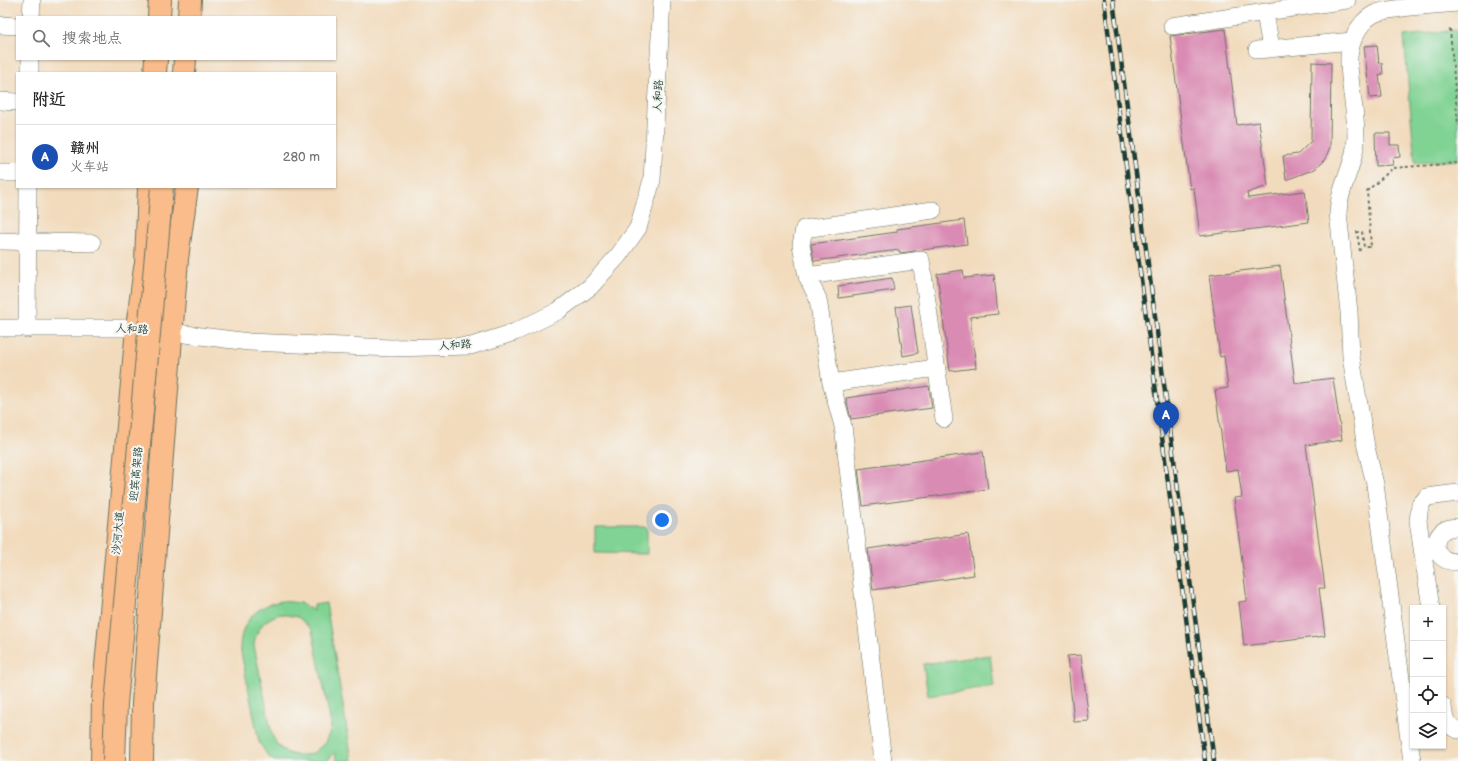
<!DOCTYPE html>
<html lang="zh">
<meta charset="utf-8">
<style>
body{margin:0;font-family:"Balsamiq Sans","LXGW WenKai TC",sans-serif;background:#f6f6f6;color:#222}
.controls{position:absolute;right:12px;bottom:12px;display:grid;overflow:hidden;border-radius:0px;box-shadow:0 1px 3px #0004}
.controls button{width:36px;height:36px;display:grid;place-items:center;padding:0;border:0;border-bottom:1px solid #e0e0e0;background:#fff;color:#222;font:20px sans-serif}
.you{position:absolute;left:662px;top:520px;width:14px;height:14px;margin:-10px;border:3px solid #fff;border-radius:50%;background:#1a73e8;box-shadow:0 0 0 6px #1a73e833}
.badge{display:grid;place-items:center;width:26px;height:26px;border-radius:50%;background:#2563eb;color:#fff;font-size:13px;font-weight:700}
.pin{position:absolute;translate:-50% -33px;filter:drop-shadow(0 1px 2px #0008)}
.pin::after{content:'';position:absolute;top:21px;width:14px;height:12px;background:inherit;clip-path:polygon(0 0,100% 0,50% 100%)}
.list{margin:0;padding:0;list-style:none}
h2{display:flex;justify-content:space-between;align-items:center;height:52px;margin:0;padding:0 16px;font-size:17px}
h2 small{font-size:13px;font-weight:400;color:#767676}
.list li{display:grid;grid-template-columns:26px 1fr auto;gap:12px;align-items:center;box-sizing:border-box;height:64px;padding:0 16px;border-top:1px solid #e0e0e0}
.list b{display:block;font-size:15px;white-space:nowrap}
.list p{margin:0;font-size:13px;white-space:nowrap;color:#767676}
.list em{font-size:13px;font-style:normal;color:#767676}
.icon{flex:none;width:22px;height:22px;fill:none;stroke:currentColor;stroke-width:2;stroke-linecap:round;stroke-linejoin:round}
.map{position:relative;flex:none;width:1458px;height:761px;overflow:hidden}
.search{position:absolute;background:#fff;box-shadow:0 1px 3px #0004;left:16px;top:16px;width:320px;height:44px;display:flex;align-items:center;gap:10px;box-sizing:border-box;padding:0 14px;border-radius:0px;color:#767676;font-size:15px}
.panel{position:absolute;background:#fff;box-shadow:0 1px 3px #0004;left:16px;top:72px;width:320px;height:116px;border-radius:0px}
.map>svg:first-child{display:block}
</style>
<div class="map">
<svg width="1458" height="761" viewBox="0 0 1458 761">
<rect width="100%" height="100%" fill="#f6f6f2"/>
<filter id="ink" filterUnits="userSpaceOnUse"><feTurbulence type="fractalNoise" baseFrequency=".025" numOctaves="2"/><feDisplacementMap in="SourceGraphic" scale="8" xChannelSelector="R" yChannelSelector="G"/><feConvolveMatrix kernelMatrix="1 2 1 2 8 2 1 2 1" color-interpolation-filters="sRGB"/></filter>
<filter id="wash" filterUnits="userSpaceOnUse"><feTurbulence type="fractalNoise" baseFrequency=".012" numOctaves="4" result="noise"/><feDisplacementMap in="SourceGraphic" scale="16" xChannelSelector="R" yChannelSelector="G"/><feGaussianBlur stdDeviation="0.9" result="paint"/><feColorMatrix in="noise" values="0 0 0 0 0 0 0 0 0 0 0 0 0 0 0 0 0 1.4 0 .05"/><feComposite in="paint" operator="in"/></filter>
<g filter="url(#wash)">
<rect width="100%" height="100%" fill="#f2dbbd"/>
<path fill="#81d394" stroke="#508864" fill-rule="evenodd" d="M1458,30V160L1415,163L1404,36Z
M595,527H647V554L595,553Z
M282,601L300,603L314,611V605L326,603L352,760L337,761L335,752L327,761H274L268,756L259,742L240,647C241,621 257,605 282,601ZM280,614L298,617L312,630L331,724L330,732L324,744L313,753L306,755H294L288,753L278,746L272,735L254,645C256,629 264,619 280,614Z
M990,655L994,686L928,696L923,664Z"/>
<g id="blocks">
<path fill="#da8bb4" d="M1225,29L1237,125L1259,122L1268,186L1247,193L1248,198L1305,191L1309,222L1200,236L1194,188L1190,189L1170,36Z
M1377,45L1379,63H1382L1383,74L1379,75L1382,97L1370,98L1364,46Z
M1312,62L1331,63L1330,147L1325,159L1315,169L1286,180L1283,156L1298,154L1311,141Z
M1375,133H1390V145H1399L1400,157L1392,158L1393,165L1376,166Z
M964,220L967,244L900,253L899,250L814,261L811,244L897,232V229Z
M1280,266L1295,383L1333,378L1342,440L1306,445L1325,588H1319L1325,636L1244,646L1239,602L1247,601L1234,498L1242,497L1238,469L1226,471L1215,390L1228,388L1224,356L1220,357L1209,275Z
M963,270L964,278L994,275L998,314L970,317L976,368L950,371L937,274Z
M892,278L894,290L839,298L838,286Z
M911,305L918,353L903,356L896,307Z
M929,386L932,408L851,419L846,398Z
M983,452L988,489L863,506L858,469Z
M968,534L974,575L873,590L868,549Z
M1081,655L1089,721L1074,722L1067,656Z"/>
</g>
</g>
<g filter="url(#ink)">
<use href="#blocks" fill-opacity="0" stroke="#697464" stroke-width="1"/>
<g fill="none" stroke-linecap="round" stroke-linejoin="round">
<g stroke="#697464" stroke-width="18">
<path id="minor" d="M1265,13L1271,48
M31,17L32,0
M0,25L17,26
M1172,26L1347,0
M1257,50L1352,41
M30,73V59
M0,101L17,102
M0,173H17
M0,241L92,243
M807,276L921,260L944,419
M0,328H137L249,342L391,348L471,346L515,332L558,311L590,287L618,256L638,228L652,180L662,0
M27,329L28,187
M831,383L936,368
M1458,527C1445,527 1436,533 1436,547C1439,558 1447,562 1458,562
M1431,608L1418,521L1420,505L1427,497L1458,493
M1443,706C1444,718 1446,726 1458,730
M883,761L843,426L831,383L818,299L807,276L801,245L804,229L933,210
M1412,761L1375,484L1366,447L1351,357L1349,312L1338,213C1339,186 1356,164 1356,136C1356,112 1350,88 1349,64C1348,46 1357,23 1374,14C1388,7 1439,5 1458,3"/>
</g>
<g stroke="#697464" stroke-width="24">
<path id="major" d="M102,761L103,699L137,328L145,268
M142,761L143,703L178,246"/>
</g>
<g stroke="#697464" stroke-width="24">
<path id="highway" d="M159,17L160,0
M189,17L190,0
M155,73L156,59
M184,73L185,59
M146,262L149,187
M176,265L187,187"/>
</g>
<path stroke="#697464" stroke-width="2" stroke-dasharray="3 3" stroke-linecap="butt" d="M1450,29L1458,125
M1360,251L1357,232H1362L1364,247H1371L1367,191L1393,168L1458,163"/>
<use href="#minor" stroke="#fff" stroke-width="17"/>
<use href="#major" stroke="#f9bc8a" stroke-width="22"/>
<use href="#highway" stroke="#f9bc8a" stroke-width="22"/>
<g stroke="#1f3d34" stroke-width="4.5">
<path id="rail" d="M1104,0L1205,761
M1113,0L1214,761"/>
</g>
<use href="#rail" stroke="#f6f6f2" stroke-width="3" stroke-dasharray="9" stroke-linecap="butt"/>
<g stroke="#697464" stroke-width="24" stroke-linecap="butt">
<path id="highway-bridge" d="M114,761L116,704L162,187"/>
</g>
<use href="#highway-bridge" stroke="#f9bc8a" stroke-width="22"/>
</g>
</g>
<g text-anchor="middle" dominant-baseline="central" stroke-width="4" stroke-linejoin="round" paint-order="stroke">
<g font-size="11" fill="#1f3d34" stroke="#f6f6f2">
<text transform="translate(658 96) rotate(-87)">人和路</text>
<text transform="translate(132 329) rotate(3)">人和路</text>
<text transform="translate(455 345) rotate(-4)">人和路</text>
<text transform="translate(136 474) rotate(-85)">迎宾高架路</text>
<text transform="translate(118 533) rotate(-85)">沙河大道</text>
</g>
</g>
</svg>
<div class="controls">
<button>+</button>
<button>−</button>
<button><svg class="icon" aria-label="locate" viewBox="0 0 24 24"><circle cx="12" cy="12" r="6"/><path d="M12 2v4M12 18v4M2 12h4M18 12h4"/></svg></button>
<button><svg class="icon" aria-label="layers" viewBox="0 0 24 24"><path d="M12 4l9 5-9 5-9-5zM3 14l9 5 9-5"/></svg></button>
</div>
<div class="you"></div>
<div class="pin badge" style="left:1166px;top:435px;background:#1a4fb4">A</div>
<div class="search"><svg class="icon" aria-label="search" viewBox="0 0 24 24"><circle cx="10" cy="10" r="6"/><path d="M15 15l6 6"/></svg>搜索地点</div>
<section class="panel">
<h2>附近<small></small></h2>
<ul class="list">
<li><span class="badge" style="background:#1a4fb4">A</span><div><b>赣州</b><p>火车站</p></div><em>280 m</em></li>
</ul>
</section>
</div>
